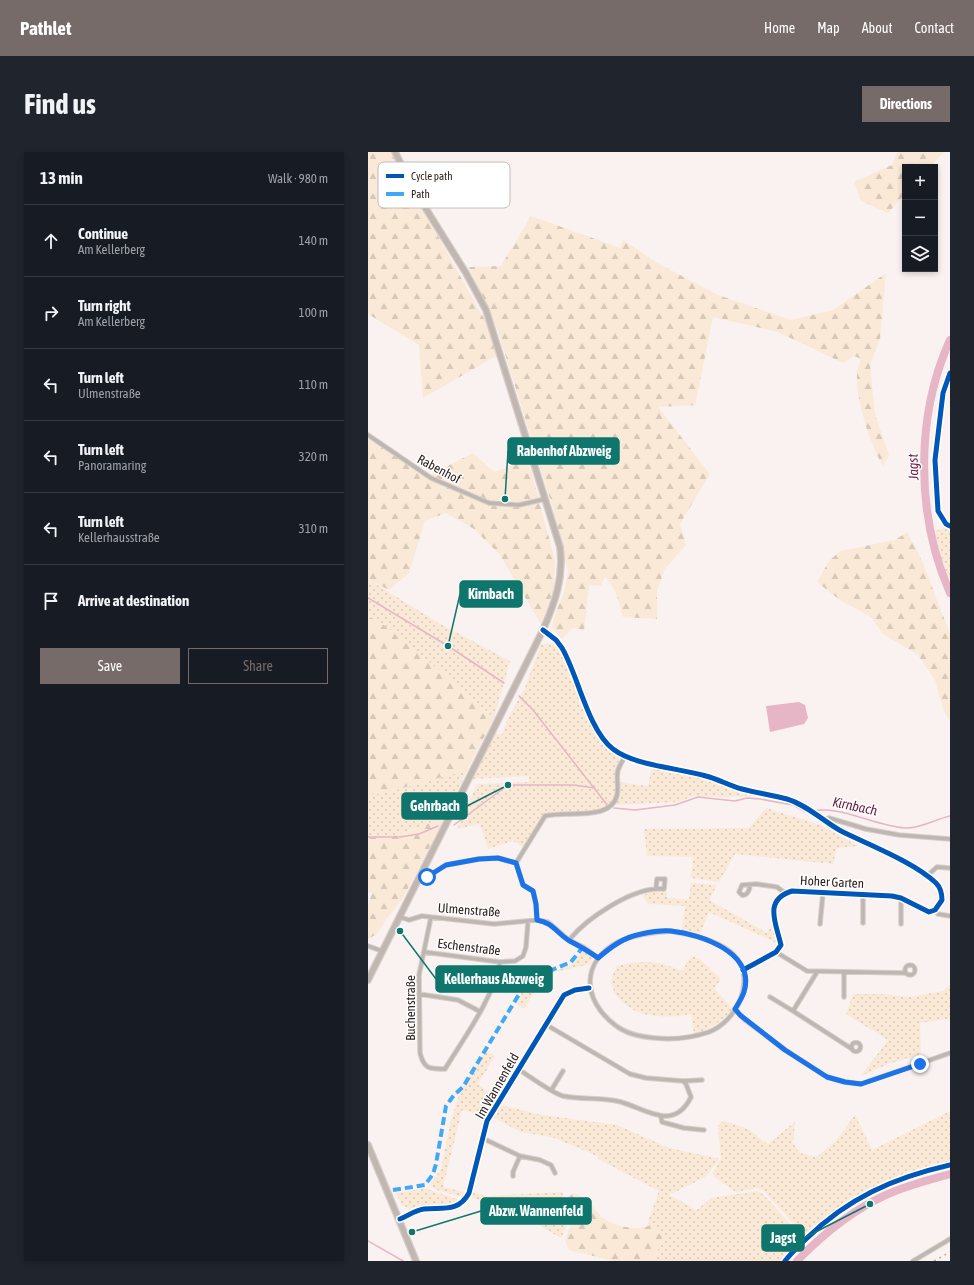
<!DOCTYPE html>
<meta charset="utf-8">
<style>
body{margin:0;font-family:"Asap Condensed",sans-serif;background:#20242c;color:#f1f3f6}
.controls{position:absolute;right:12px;top:12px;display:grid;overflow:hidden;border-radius:0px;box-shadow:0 2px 6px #0003}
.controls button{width:36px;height:36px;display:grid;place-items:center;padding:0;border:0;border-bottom:1px solid #363941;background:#171b24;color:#f1f3f6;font:20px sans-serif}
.stop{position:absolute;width:12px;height:12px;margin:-9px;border:3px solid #1a73e8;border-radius:50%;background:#fff}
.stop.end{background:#1a73e8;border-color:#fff;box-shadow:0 1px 4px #0008}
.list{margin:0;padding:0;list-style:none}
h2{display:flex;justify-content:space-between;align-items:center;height:52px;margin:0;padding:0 16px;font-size:17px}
h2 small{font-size:13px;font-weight:400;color:#9ea1a6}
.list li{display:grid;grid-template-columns:26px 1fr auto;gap:12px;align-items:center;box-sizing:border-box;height:72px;padding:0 16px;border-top:1px solid #363941}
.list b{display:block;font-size:15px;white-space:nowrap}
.list p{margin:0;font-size:13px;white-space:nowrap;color:#9ea1a6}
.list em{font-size:13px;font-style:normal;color:#9ea1a6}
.actions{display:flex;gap:8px;padding:12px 16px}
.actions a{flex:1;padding:9px 0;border:1px solid #776b69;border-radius:0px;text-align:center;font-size:14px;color:#776b69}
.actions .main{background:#776b69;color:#fff}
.icon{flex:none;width:22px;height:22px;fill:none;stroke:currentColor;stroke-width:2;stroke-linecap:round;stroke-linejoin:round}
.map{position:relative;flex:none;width:582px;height:1109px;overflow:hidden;border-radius:0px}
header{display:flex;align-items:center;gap:24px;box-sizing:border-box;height:56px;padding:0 20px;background:#776b69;color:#fff}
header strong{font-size:19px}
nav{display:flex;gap:22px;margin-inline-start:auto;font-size:14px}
.intro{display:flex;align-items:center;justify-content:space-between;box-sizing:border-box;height:96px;padding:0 24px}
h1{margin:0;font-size:28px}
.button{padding:10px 18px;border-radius:0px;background:#776b69;color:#fff;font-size:14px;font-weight:700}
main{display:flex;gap:24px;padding:0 24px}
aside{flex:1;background:#171b24;border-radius:0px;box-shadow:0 2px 6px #0003}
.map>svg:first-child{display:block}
</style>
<header>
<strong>Pathlet</strong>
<nav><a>Home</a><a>Map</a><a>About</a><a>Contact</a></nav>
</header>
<div class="intro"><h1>Find us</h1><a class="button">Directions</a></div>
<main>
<aside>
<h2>13 min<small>Walk · 980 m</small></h2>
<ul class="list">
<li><svg class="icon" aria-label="ahead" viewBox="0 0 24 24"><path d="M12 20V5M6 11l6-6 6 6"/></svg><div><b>Continue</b><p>Am Kellerberg</p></div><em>140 m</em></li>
<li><svg class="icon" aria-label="right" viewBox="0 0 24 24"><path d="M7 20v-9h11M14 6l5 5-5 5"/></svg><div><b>Turn right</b><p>Am Kellerberg</p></div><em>100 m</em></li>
<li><svg class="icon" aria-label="left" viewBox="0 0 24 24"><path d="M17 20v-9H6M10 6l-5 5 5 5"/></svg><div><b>Turn left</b><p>Ulmenstraße</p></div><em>110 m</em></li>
<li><svg class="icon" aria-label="left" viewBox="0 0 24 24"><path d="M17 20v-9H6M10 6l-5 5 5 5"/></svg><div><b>Turn left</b><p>Panoramaring</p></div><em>320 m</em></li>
<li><svg class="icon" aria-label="left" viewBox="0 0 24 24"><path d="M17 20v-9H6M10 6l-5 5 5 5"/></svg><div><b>Turn left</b><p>Kellerhausstraße</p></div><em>310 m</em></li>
<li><svg class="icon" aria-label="arrive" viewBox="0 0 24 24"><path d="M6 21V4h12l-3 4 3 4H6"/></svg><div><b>Arrive at destination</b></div></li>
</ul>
<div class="actions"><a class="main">Save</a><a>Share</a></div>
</aside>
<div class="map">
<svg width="582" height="1109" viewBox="0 0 582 1109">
<defs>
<pattern id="grass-dots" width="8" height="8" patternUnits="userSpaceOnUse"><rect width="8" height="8" fill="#fae9d7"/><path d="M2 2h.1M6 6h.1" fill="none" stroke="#d7c8b8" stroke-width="1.8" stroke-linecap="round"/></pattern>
<pattern id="forest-firs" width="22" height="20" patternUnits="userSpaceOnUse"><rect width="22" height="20" fill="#fae9d7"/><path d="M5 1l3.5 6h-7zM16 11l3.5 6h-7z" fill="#d7c8b8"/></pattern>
</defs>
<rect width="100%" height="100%" fill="#faf2f0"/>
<path fill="url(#grass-dots)" d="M579,375L582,376V431L574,409L567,379Z
M0,427L67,469L142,509L126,566L53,503L12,470L0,464Z
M180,491L190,494L200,515L210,542L230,584L240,598L252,605L248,620L247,643L239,656L232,658L184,660L175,664L156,695L145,689L120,697L112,672L89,677L109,632L161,630V624L104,627L127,581L134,583L140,566L156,538L173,493Z
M284,615L336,625L371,639L392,644L360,645L325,644L310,650L247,653L251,645V630L280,634Z
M99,618L83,653L80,652L70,668L30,683L16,686H0V643L20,640Z
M398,656L453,673L490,694L469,696L465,712L367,702L351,730L323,726L325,705L279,704L276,677L381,676Z
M323,731L349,733L341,748L399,781L404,773L409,791L341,760L332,782L314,778L317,754L281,752L275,745V743C284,739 290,739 299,740V746L321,748Z
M215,799L224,805L223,812L177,822L156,857L147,851L159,834L169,826L205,812Z
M324,804L332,807L353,827L346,836L365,857C353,870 342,877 326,882L323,862C297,867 266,867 248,843C246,839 243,833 243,829C244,824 247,819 249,814C278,808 287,808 315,819L318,811Z
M582,833V868L580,867L552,871L553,902L520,912L493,924L520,888L478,862L485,842H513L542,845L575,839Z
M118,899L127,904L110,932L128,947L123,954L121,953L119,955L122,957L117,964L94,958L75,1035L97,1040L94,1045L69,1038L61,1033L73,1018L82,972L92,940Z
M134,952L137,954L174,963L249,973L301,996L349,1006L351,1007L337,1025L301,1043L329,1058L343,1046L389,1039L395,1042L430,1081L432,1085L431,1090L414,1109H283L296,1087L278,1076L291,1039L230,1007L231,1005L187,986L153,980L126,966Z
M582,959V1011C566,1015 549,1017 534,1023C499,1036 469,1056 440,1080L436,1081L432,1079L396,1039L390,1036L368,1040L345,1024V1021L353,1006L350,976L351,972L356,969L380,977L400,992L427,970L425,991L432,1001L448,1005L467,990L487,963L504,998Z
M54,1037H58L92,1048L83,1053L51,1055L41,1058L40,1056L34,1053L28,1041Z
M194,1040L202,1065L193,1086L174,1075L154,1059L103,1046L105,1041L121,1044Z"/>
<path fill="url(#forest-firs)" d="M0,0H25L30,13L122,177L130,203L55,246L51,193L0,162Z
M529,0H576L562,15H537V42L520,61L493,49L486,30L524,13Z
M163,64L252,96L255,88L289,111L350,143L423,168L465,158L518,121L512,187L502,213L507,262L521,303L515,314C502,292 488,248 489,222C489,217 492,211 493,207L486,204L475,211L410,180L345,165L327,253L290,255L342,322L312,372L318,393L296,418L289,440V467L255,465L248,441L237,424L233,434L221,433L216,479L205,476L194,487L184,475L186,465L196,440L200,419L185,356L129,176L101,115L133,114Z
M0,284L58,325L105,301L126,320L160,308L187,408L186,437L173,472L132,403L106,377L78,361L57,369L41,421L21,438L0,427Z
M539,380L555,411L582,482V569L575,557L567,528L550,503L515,482L503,465L472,448L449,430L461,409L472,399L527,388Z
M0,464L12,470L53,503L126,566L99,618L20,640L0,643Z
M80,652L83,653L81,658L35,746L19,766L9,782L0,787V754L4,741L0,740V686H16L31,683L70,668Z
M205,1041C221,1044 226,1060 238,1068C251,1076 272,1079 286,1072L293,1078L296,1087L283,1109H245L201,1098L197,1089L209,1054L201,1045Z"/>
<path fill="#e6b5c6" d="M431,550L437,553L440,566L436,572L402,580L398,554Z"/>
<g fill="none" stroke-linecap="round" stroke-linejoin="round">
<path stroke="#e6b5c6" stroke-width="1.5" d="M0,446L80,494L136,531
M151,544L165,558L240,654
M246,656L267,658L307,653L330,645L367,649L379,646L392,647L425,653L438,660C472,651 504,674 537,676C552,677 568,667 582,664
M86,673L140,633H206L227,636
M0,685H32L51,682L70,674
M0,1089L35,1109"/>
<path stroke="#e6b5c6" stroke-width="8" d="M582,188C547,265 548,364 582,441
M429,1109C455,1082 486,1057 520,1042C540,1033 561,1028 582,1022"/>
<g stroke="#d5cecb" stroke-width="5.5">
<path id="street" d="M0,283L63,326L121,351L151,353L177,347
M175,478L188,488L194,496C210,523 220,578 245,597C267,614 311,616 338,624C350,627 362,634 374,637C389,641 404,643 419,647C439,653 455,669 473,679C501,693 546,710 568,731C573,736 574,742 574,748L567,758L561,760L533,746L524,744L424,739C395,748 408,771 413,793L408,800L375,818
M458,670L461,666L498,677L531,683L582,687
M148,711L177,664C198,658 243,670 249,643C251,635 248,626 250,618C252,613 255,608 257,604
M559,724L569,715L582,716
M52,725L56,726L78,713L111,707L130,706L148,711L155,733L165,739L168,752L169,768
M382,733C382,738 379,744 374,743L371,740L374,733L388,732L409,735L417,741
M567,758L570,762L582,764
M32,765L41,768L54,764L126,772L169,768L180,770L201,788L215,795L230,806
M63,765L51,823L52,901C56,917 61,917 77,917C96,886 126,845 132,810
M495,771V743
M452,772L455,741
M533,772V746
M302,779C322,782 351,788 366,803C389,828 369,869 341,880C323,886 305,888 287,886C274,885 258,882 247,873C214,848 212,809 252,789C268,782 285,781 302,779Z
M201,788C219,766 266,734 296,737L297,727H289L288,736
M0,794L14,799
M56,800L132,810L147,809L155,804L158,795L160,769
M408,800L439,819L538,821
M537 818a5 5 0 1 1 10 0a5 5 0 1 1-10 0Z
M449,820L425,859L484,897
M476,820V845
M51,842L90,848L111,859
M402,845L425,859
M367,857L376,867L417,898L459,925L477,930L493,932L582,901
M177,872L262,922L278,926L315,929L334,928
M483.5 895a4.5 4.5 0 1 1 9 0a4.5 4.5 0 1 1-9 0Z
M150,917C161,924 184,941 195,944C214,948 235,945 253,950C278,957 306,980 323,945L318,932L315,929
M184,937L195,919
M293,965L294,970L316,976L336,978
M114,986L152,1004L172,1008L183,1013L187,1021
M145,1024V1020L152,1004
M32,1067C40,1064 47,1058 56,1057C74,1055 90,1061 101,1041L119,969L196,843L207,838L221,836
M545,1109L582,1087"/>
</g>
<g stroke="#d5cecb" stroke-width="8">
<path id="primary" d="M0,828L175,478C187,450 196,426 192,395L118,158L98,121L45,36L27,0
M0,993L48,1109"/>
</g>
<use href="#street" stroke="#beb6b0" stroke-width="3.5"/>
<use href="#primary" stroke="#c2b6b1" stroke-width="5.5"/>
<path stroke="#b6aeab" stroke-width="1.5" stroke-dasharray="2 4" stroke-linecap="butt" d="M566,1109L582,1100"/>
<path stroke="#3fa9f5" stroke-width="4" stroke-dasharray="8 4" stroke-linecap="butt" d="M25,1038L57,1033L65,1022L68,1012L78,954L86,943L95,935L156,834L172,823L203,810L215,795"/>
<g stroke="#fff" stroke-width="8">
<path id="cycleway" d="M582,221L575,241L567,308L570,359L578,372L582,374
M175,478L188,488L194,496C210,523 220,578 245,597C267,614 311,616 338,624C350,627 362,634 374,637C389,641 404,643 419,647C439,653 455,669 473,679C501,693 546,710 568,731C573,736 574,742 574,748L567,758L561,760L533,746L524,744L424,739C395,748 408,771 413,793L408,800L375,818
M32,1067C40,1064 47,1058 56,1057C74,1055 90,1061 101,1041L119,969L196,843L207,838L221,836
M417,1109C423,1101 431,1094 438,1087C480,1046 525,1026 582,1013"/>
</g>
<use href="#cycleway" stroke="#0057b8" stroke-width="5"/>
</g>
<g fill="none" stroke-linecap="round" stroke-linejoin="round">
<path stroke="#1a73e8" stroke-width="5" d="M59,725L78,713L111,707L130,706L148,711L155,733L165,739L168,752L169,768C185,771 188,780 200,788C211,794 221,799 230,806C243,795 256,785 273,782C282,780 294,778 303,779C333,782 388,801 376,840C374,846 370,852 367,857L372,863L417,898L459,925L477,930L493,932L552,912"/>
</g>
<g text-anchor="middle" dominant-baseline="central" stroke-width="3" stroke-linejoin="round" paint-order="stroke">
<g font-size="13" fill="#302320" stroke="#fff">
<text transform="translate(71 317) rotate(28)">Rabenhof</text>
<text transform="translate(464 730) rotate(3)">Hoher Garten</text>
<text transform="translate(101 758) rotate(4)">Ulmenstraße</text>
<text transform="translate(101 795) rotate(7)">Eschenstraße</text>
<text transform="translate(42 856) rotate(-90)">Buchenstraße</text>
<text transform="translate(129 934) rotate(-60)">Im Wannenfeld</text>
</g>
<g font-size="14" font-style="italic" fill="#712448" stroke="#fff">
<text transform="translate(545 315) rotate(-92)">Jagst</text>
<text transform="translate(487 654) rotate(12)">Kirnbach</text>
</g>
</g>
<rect x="10" y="10" width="132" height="46" rx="6" fill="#fff" stroke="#c1bdbc" stroke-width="1"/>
<rect x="18" y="22" width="18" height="4" fill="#0057b8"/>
<rect x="18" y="40" width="18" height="4" fill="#3fa9f5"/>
<g font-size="11" fill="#302320">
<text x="43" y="28">Cycle path</text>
<text x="43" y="46">Path</text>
</g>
<path fill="none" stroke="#0f766e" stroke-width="1.5" d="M137 347L140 299M80 494L92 442M140 633L99 654M32 779L68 827M44 1080L113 1059M502 1052L436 1086"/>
<g fill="#0f766e" stroke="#fff" stroke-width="1.5">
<circle cx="137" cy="347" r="4"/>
<circle cx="80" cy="494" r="4"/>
<circle cx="140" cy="633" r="4"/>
<circle cx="32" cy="779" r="4"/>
<circle cx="44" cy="1080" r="4"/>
<circle cx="502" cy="1052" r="4"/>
</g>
<g fill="#0f766e" stroke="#0f766e" stroke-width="1.5">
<rect x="140" y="286" width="111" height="26" rx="4"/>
<rect x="92" y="429" width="62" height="26" rx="4"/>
<rect x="34" y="641" width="65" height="26" rx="4"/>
<rect x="68" y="814" width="116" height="26" rx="4"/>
<rect x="113" y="1046" width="110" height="26" rx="4"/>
<rect x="394" y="1073" width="42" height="26" rx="4"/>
</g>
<g font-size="14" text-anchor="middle" font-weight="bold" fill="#fff">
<text x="196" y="304">Rabenhof Abzweig</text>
<text x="123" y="447">Kirnbach</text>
<text x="67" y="659">Gehrbach</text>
<text x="126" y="832">Kellerhaus Abzweig</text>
<text x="168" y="1064">Abzw. Wannenfeld</text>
<text x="415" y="1091">Jagst</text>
</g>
</svg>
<div class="controls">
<button>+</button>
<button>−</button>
<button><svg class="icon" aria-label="layers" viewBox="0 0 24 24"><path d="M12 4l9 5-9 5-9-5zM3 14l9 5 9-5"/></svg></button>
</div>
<div class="stop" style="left:59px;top:725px"></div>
<div class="stop end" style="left:552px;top:912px"></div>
</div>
</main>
